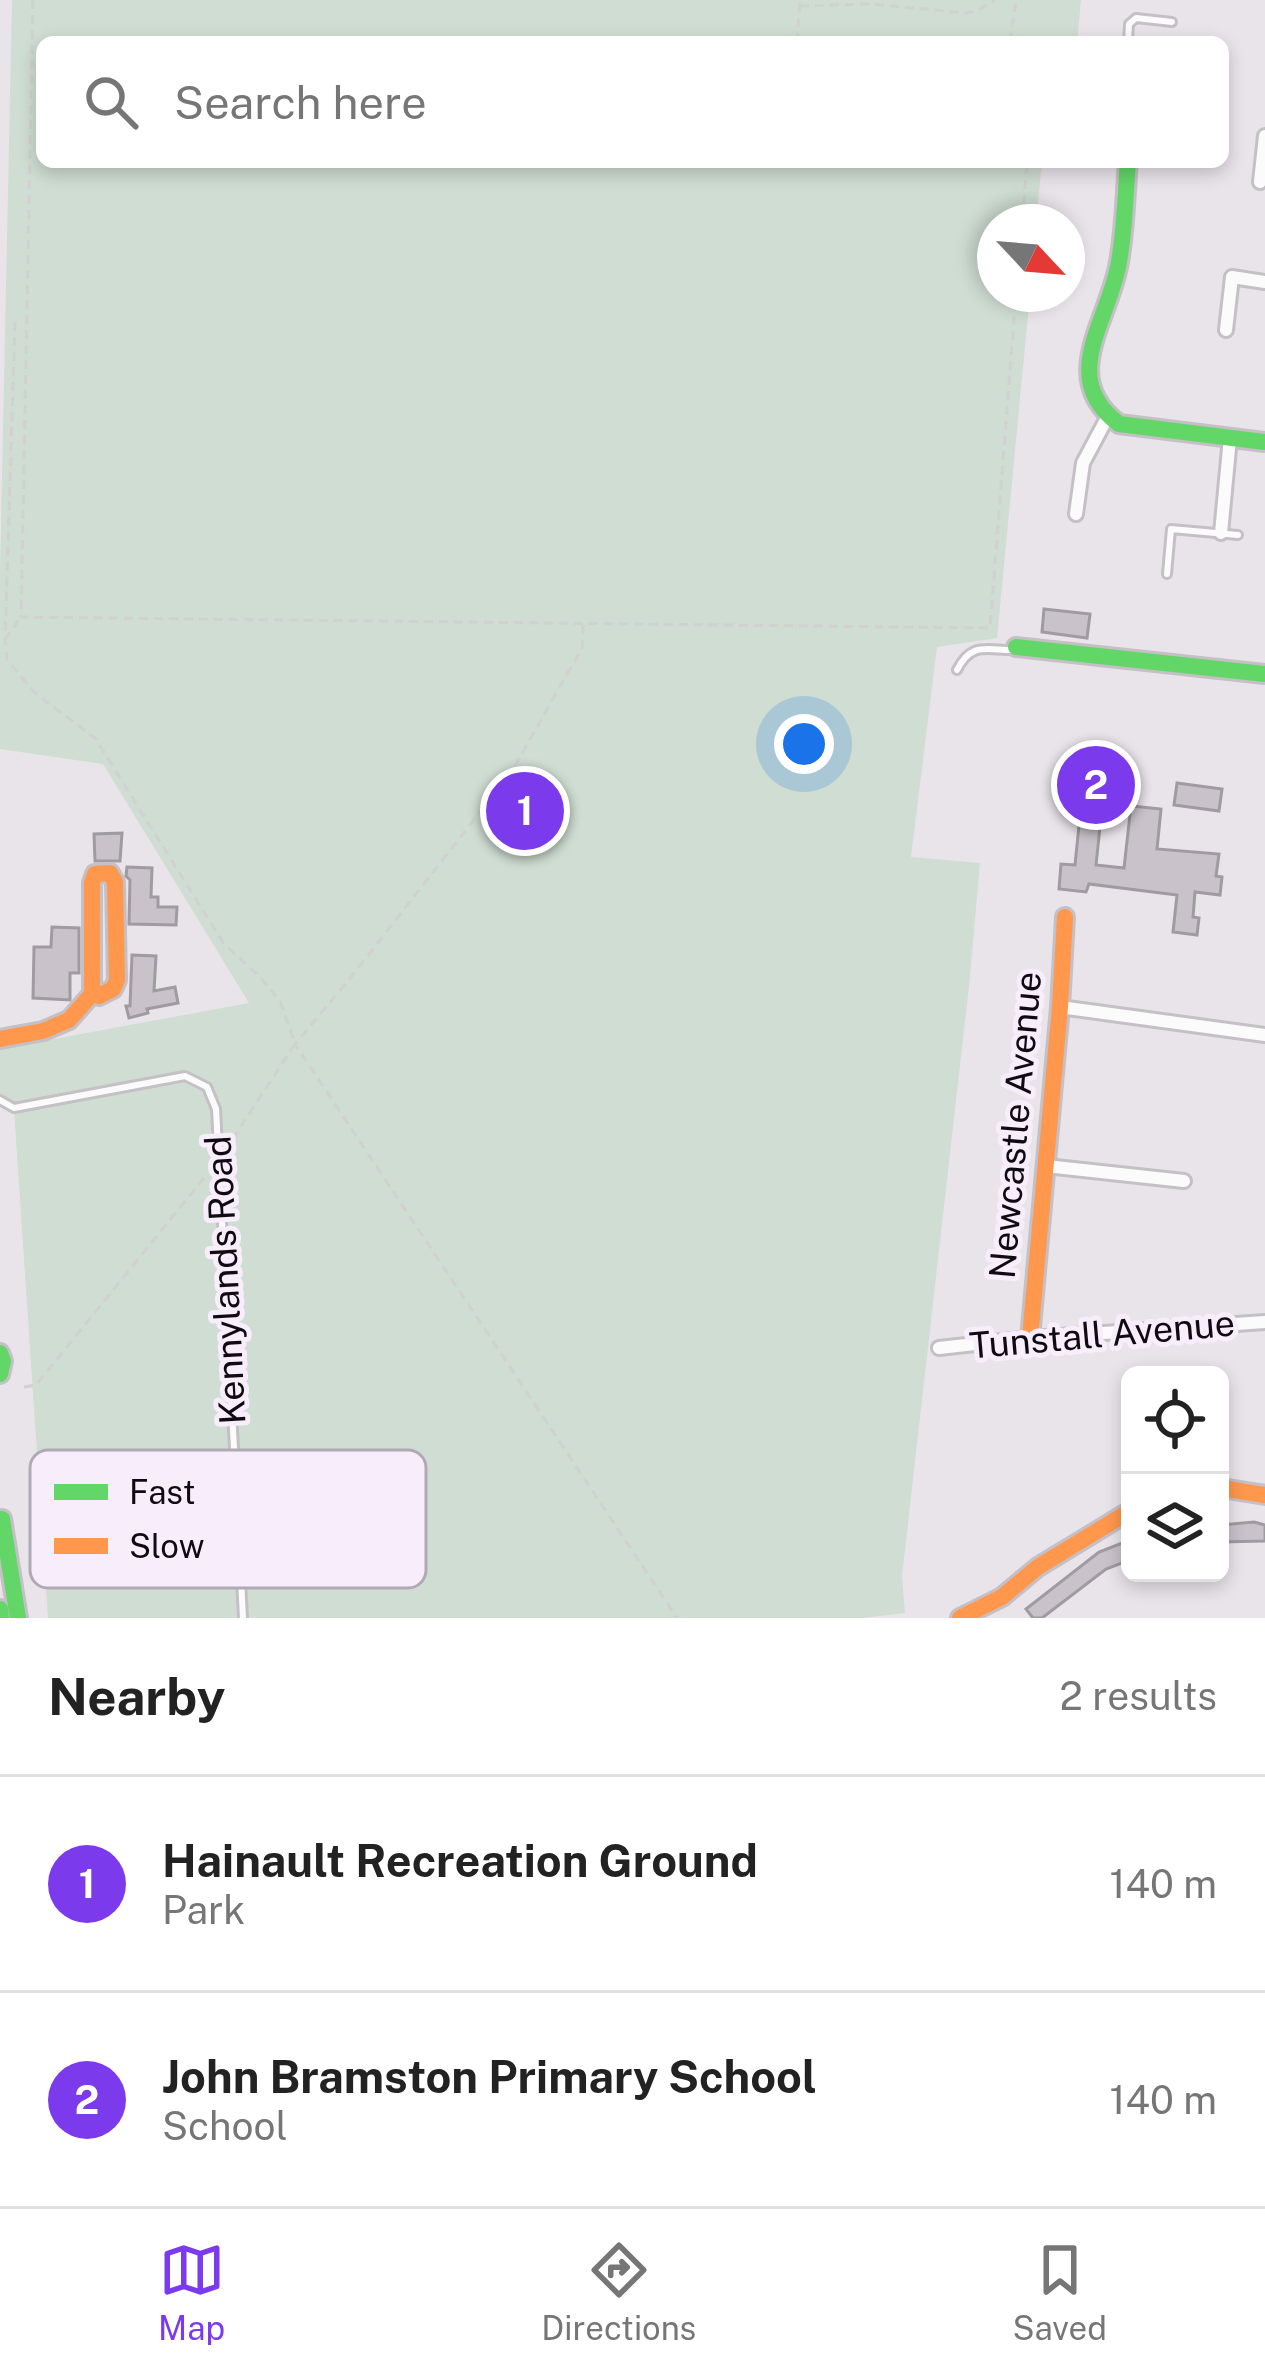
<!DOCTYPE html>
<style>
body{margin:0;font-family:"Public Sans",sans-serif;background:#f6f6f6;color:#222}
.controls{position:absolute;right:36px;bottom:36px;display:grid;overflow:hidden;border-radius:18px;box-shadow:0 6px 18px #0003}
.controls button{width:108px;height:108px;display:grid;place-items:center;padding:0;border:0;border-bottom:3px solid #e0e0e0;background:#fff;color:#222;font:60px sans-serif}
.compass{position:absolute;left:977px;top:204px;width:108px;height:108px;border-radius:50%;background:#fff;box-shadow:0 6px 18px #0003;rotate:116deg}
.you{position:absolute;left:804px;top:744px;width:42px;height:42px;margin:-30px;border:9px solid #fff;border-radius:50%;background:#1a73e8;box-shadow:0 0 0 18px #1a73e833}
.badge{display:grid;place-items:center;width:78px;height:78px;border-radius:50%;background:#7c3aed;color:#fff;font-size:39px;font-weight:700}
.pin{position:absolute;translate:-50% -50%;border:6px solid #fff;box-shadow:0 3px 12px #0006}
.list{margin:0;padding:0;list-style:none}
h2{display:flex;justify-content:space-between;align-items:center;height:156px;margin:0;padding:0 48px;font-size:51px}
h2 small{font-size:39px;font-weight:400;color:#767676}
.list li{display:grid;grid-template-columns:78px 1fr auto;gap:36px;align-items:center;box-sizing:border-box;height:216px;padding:0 48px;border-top:3px solid #e0e0e0}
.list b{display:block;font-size:45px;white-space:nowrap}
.list p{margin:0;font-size:39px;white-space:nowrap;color:#767676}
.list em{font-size:39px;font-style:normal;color:#767676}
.icon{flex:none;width:66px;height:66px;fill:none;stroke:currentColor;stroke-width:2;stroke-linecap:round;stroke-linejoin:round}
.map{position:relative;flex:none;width:1265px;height:1618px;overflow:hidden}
.search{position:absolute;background:#fff;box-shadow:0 6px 18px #0003;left:36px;right:36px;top:36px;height:132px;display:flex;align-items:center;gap:30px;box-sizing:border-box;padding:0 42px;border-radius:18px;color:#767676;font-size:45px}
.sheet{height:588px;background:#fff}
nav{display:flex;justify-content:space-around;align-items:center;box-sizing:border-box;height:168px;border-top:3px solid #e0e0e0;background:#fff;font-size:33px;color:#767676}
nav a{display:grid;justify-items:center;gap:6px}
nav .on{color:#7c3aed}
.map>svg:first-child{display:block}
</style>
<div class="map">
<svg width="1265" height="1618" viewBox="0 0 1265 1618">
<rect width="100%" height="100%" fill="#e9e4ea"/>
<path fill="#cfddd2" d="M12,0H1081L1077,42H42V162H1042L1036,222H995V294H1030L997,638L937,647L911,857L980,863L969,986L902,1576L905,1613L862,1618H48L14,1109L0,1100V1049L249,1003L103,764L0,749V574Z"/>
<path fill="#c9c2cb" stroke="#9f9ba0" stroke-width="3" d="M1044,609L1090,614L1087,638L1042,632Z
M1177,783L1222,789L1219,811L1174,805Z
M1082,796L1103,798L1096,865L1124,868L1131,806L1161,809L1157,849L1219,854L1216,876L1222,877L1220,895L1195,892L1193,917L1199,918L1197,935L1173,932L1177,895L1089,884L1086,892L1059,889L1061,864L1075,865Z
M122,833L120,861H95L94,834Z
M127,867L152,868L151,897H158V907H177L176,925L129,924L130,880L126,876Z
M52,927L79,928V973H70V1000L33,998L34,947H51Z
M132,955L156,956L154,991L175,987L178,1003L147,1009L148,1013L129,1018L126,1006H130Z
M1254,1522L1265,1525V1541L1220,1542V1525Z
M1130,1540V1560L1106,1569L1042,1618H1033L1026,1609L1099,1552Z"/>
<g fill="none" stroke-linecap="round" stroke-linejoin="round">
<g stroke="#c4c0c5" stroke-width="12">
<path id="lane" d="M1128,42L1129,24L1136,18L1172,22
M1167,574L1171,529L1238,535
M957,670C972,640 989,651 1015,650
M0,1100L14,1108L185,1076L207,1087L216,1109L243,1618"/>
</g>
<g stroke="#c4c0c5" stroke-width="18">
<path id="street" d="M1260,182L1265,136
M1226,330L1232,277L1265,282
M1076,514L1083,463L1107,418
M1221,533L1230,438
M1060,1007L1265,1035
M1046,1166L1184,1181
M939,1348L1030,1338L1265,1322"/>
</g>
<g stroke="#c4c0c5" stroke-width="22">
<path id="fast" d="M1128,162C1125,197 1125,233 1118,267C1106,325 1059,379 1119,424L1265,442
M1016,647L1265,674
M0,1353L3,1361L0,1374
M2,1519L18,1618
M0,1609L1,1618"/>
</g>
<g stroke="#c4c0c5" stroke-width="22">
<path id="slow" d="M0,1039L43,1031L69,1020L92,994V883L95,874L110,873L115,882L117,980L113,989L99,996L92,994
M1030,1338L1060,1007L1065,917
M1220,1491L1228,1489L1265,1495
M960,1618L1002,1597L1038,1567L1130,1511"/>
</g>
<path stroke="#d1d0d2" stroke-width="3" stroke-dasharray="9 6" stroke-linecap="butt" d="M33,0L21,617L990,628L1016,294
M800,6L871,4L965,13L977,11L995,0
M797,42L800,0
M1010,42L1016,0
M998,162L1027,164L1022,222
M15,322L5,640L7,660L36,694L95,738L224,944L259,976L280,1001L295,1044L228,1146
M583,625L582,648L512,771L348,981L295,1044L677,1618
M5,640L20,618
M24,1387L36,1385L208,1173"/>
<use href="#lane" stroke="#fcfbfc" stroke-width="6"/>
<use href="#street" stroke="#fcfbfc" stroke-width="12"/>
<use href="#fast" stroke="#63d668" stroke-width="16"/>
<use href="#slow" stroke="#ff974d" stroke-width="16"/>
</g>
<g text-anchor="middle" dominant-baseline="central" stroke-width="10" stroke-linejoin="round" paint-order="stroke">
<g font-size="36" fill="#0f0c11" stroke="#f7edfb">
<text transform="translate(1015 1125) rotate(-85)">Newcastle Avenue</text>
<text transform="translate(225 1280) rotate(-93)">Kennylands Road</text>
<text transform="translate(1102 1334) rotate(-5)">Tunstall Avenue</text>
</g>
</g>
<rect x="30" y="1450" width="396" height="138" rx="18" fill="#f7edfb" stroke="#b1aab5" stroke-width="3"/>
<rect x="54" y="1484" width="54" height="16" fill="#63d668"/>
<rect x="54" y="1538" width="54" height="16" fill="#ff974d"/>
<g font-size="33" fill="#0f0c11">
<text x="129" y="1504">Fast</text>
<text x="129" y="1558">Slow</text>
</g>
</svg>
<div class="controls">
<button><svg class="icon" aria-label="locate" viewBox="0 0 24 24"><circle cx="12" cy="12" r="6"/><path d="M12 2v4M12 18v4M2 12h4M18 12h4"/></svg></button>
<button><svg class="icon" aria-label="layers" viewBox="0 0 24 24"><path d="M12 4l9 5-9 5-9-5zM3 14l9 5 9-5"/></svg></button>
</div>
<svg class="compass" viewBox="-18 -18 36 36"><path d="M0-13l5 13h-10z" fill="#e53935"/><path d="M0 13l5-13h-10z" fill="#767676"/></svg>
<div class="you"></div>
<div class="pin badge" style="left:525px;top:811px">1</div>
<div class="pin badge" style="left:1096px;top:785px">2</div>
<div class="search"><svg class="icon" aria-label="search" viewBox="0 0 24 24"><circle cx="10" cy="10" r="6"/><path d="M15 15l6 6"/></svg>Search here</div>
</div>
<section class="sheet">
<h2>Nearby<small>2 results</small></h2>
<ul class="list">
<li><span class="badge">1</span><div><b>Hainault Recreation Ground</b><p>Park</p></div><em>140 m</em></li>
<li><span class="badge">2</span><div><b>John Bramston Primary School</b><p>School</p></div><em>140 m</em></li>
</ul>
</section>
<nav>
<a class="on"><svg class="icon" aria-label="map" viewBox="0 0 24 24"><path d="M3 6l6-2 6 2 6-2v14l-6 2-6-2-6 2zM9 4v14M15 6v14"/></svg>Map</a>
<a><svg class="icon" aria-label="directions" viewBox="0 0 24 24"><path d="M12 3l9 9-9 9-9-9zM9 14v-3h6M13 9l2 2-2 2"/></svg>Directions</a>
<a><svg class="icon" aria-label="saved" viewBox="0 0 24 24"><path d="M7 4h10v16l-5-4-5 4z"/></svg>Saved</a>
</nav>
